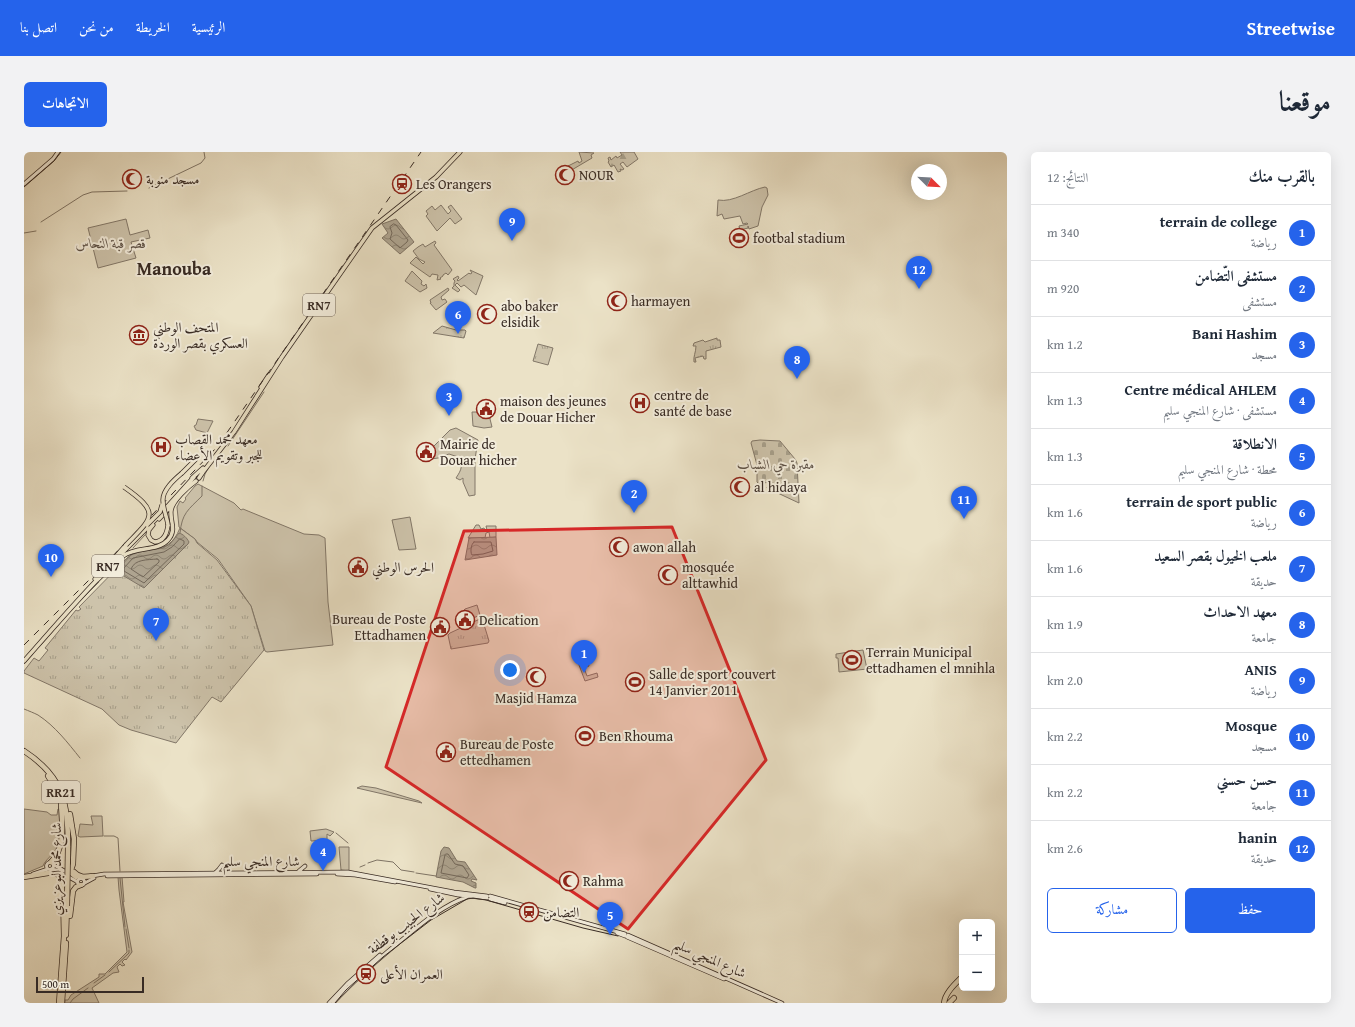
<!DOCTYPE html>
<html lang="ar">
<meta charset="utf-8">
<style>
body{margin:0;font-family:"Gentium Book Plus",Amiri,serif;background:#f2f2f3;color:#1f2937;direction:rtl}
.controls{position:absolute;right:12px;bottom:12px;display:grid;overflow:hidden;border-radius:6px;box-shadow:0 4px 16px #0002}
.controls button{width:36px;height:36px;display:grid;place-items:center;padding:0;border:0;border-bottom:1px solid #e0e1e3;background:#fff;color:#1f2937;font:20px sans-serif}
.compass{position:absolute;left:887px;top:12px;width:36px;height:36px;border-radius:50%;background:#fff;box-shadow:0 4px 16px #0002;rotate:114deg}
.scale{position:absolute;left:12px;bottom:10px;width:108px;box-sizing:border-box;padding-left:4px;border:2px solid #382b24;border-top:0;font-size:11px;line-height:14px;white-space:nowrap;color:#382b24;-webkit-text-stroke:3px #f2ecdb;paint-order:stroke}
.you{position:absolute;left:486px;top:518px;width:14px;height:14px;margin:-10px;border:3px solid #fff;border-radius:50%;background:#1a73e8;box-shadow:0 0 0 6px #1a73e833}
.badge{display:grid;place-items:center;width:26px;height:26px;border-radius:50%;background:#2563eb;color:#fff;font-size:13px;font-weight:700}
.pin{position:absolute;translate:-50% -33px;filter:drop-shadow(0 1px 2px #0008)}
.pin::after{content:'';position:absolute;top:21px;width:14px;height:12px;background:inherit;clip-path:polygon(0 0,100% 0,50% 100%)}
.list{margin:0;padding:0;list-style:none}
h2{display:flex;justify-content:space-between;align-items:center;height:52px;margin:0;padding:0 16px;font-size:17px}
h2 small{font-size:13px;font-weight:400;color:#747a83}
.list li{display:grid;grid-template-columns:26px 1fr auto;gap:12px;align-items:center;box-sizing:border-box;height:56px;padding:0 16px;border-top:1px solid #e0e1e3}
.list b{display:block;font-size:15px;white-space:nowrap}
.list p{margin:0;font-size:13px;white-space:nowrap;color:#747a83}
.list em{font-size:13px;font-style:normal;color:#747a83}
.actions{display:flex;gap:8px;padding:12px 16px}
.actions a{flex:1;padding:9px 0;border:1px solid #2563eb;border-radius:6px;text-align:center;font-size:14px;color:#2563eb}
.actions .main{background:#2563eb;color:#fff}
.map{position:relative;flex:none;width:983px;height:851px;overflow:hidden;direction:ltr;border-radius:6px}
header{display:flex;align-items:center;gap:24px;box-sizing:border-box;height:56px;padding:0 20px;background:#2563eb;color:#fff}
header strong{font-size:19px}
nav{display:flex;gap:22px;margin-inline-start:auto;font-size:14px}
.intro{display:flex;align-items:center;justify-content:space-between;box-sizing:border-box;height:96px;padding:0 24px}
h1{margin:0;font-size:28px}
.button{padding:10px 18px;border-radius:6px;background:#2563eb;color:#fff;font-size:14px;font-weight:700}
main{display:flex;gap:24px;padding:0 24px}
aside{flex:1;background:#fff;border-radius:6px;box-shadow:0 4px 16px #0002}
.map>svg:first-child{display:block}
</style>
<header>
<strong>Streetwise</strong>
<nav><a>الرئيسية</a><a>الخريطة</a><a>من نحن</a><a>اتصل بنا</a></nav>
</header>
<div class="intro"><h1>موقعنا</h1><a class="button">الاتجاهات</a></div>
<main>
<aside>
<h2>بالقرب منك<small>النتائج: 12</small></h2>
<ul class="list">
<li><span class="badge">1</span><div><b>terrain de college</b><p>رياضة</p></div><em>340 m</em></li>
<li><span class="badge">2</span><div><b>مستشفى التّضامن</b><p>مستشفى</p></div><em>920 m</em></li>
<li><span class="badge">3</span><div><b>Bani Hashim</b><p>مسجد</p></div><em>1.2 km</em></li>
<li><span class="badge">4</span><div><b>Centre médical AHLEM</b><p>مستشفى · شارع المنجي سليم</p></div><em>1.3 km</em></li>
<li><span class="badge">5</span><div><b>الانطلاقة</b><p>محطة · شارع المنجي سليم</p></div><em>1.3 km</em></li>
<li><span class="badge">6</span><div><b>terrain de sport public</b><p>رياضة</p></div><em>1.6 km</em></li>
<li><span class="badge">7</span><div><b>ملعب الخيول بقصر السعيد</b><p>حديقة</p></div><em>1.6 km</em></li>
<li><span class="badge">8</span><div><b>معهد الاحداث</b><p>جامعة</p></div><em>1.9 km</em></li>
<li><span class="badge">9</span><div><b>ANIS</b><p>رياضة</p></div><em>2.0 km</em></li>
<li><span class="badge">10</span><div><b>Mosque</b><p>مسجد</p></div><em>2.2 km</em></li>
<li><span class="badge">11</span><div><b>حسن حسني</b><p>جامعة</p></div><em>2.2 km</em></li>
<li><span class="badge">12</span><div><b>hanin</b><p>حديقة</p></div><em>2.6 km</em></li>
</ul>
<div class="actions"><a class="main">حفظ</a><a>مشاركة</a></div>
</aside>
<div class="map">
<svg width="983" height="851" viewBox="0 0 983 851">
<defs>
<pattern id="forest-firs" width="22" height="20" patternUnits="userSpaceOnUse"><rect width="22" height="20" fill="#cdc3ab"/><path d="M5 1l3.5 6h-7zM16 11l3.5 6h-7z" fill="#a79f8b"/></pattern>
<pattern id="cemetery-stones" width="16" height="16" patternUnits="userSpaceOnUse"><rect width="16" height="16" fill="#cdc3ab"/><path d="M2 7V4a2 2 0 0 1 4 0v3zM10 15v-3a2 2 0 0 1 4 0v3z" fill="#a79f8b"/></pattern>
<pattern id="park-tufts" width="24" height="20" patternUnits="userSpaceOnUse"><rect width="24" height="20" fill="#cdc3ab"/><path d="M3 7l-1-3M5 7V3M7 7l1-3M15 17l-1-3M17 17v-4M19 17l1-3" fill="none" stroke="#a79f8b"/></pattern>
<pattern id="water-waves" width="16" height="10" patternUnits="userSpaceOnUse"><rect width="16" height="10" fill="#aea490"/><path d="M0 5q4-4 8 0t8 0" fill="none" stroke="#8f8675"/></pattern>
</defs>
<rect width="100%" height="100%" fill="#ebe2c7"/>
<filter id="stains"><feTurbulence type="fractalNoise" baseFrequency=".005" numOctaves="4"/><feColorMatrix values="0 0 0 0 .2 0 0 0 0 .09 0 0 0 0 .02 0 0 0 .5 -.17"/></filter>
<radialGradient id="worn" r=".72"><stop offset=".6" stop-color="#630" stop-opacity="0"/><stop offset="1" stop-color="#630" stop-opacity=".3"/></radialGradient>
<path fill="#cdc3ab" stroke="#827768" d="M555,0L570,1L567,3L568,6L546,19L544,14L554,9L555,11L558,9Z
M741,35L743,36L744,43L738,55L734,74L725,77L724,74V76L716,78L715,74L724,72L723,71L719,72L716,64L700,67L698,62L693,64L694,48C709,51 726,38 741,35Z
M417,53L424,62L427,59L424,55L427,53L438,67L431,72L426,66L413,79L402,64L404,62L402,59L408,54L411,58Z
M102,67L106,83L124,78L126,86L107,90L112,106L74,116L64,76Z
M411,89L412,91L410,93L428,118L424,123L422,121L419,123V124L416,126L417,127L413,128L414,123L408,122L406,125L386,111L392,105L399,112L401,110L395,107L389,99L394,95L399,92L401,95Z
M446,118L459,124L452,143L440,133L437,135L433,131L431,133L436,138L434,140L428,136L430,134V131L431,129L429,127L434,124L435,126L433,128L434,129L445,121L446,122L448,121Z
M388,119L398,129L397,132L400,134L402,132L403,136L396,140L381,129Z
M424,136L425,138L417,145L418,148L421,147L423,150L412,158L406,151H407L406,148Z
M456,251H470L466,267L468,275L460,276L449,274L448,260H456Z
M174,267L189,269L183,281L172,278L170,274L172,273Z
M432,276L454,288L451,307V343L445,344L439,330V326L436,328L432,326C438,317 439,314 434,305L425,302L414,306L407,307L409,305L407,297L426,278Z
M174,332L210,351L217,358L219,357L280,382L295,383L301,386L304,450L309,493L243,500L241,499L227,454L194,407L173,390L171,387L155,375L153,355L156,349L159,351L162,347L161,346L171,334Z
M386,365L392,397L375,398L368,368Z
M452,373H455L457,377L460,376L461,378H463L462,374H472V385L466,386L465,380L462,381L461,386H444Z
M453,453L456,463L445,468L444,464L441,466L438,460L441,457Z
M839,498L843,517L815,520L814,506H812V502Z
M557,503L559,507L563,506L565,514L560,516L563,524L573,521L574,525L561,529L552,505Z
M338,634L352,636L395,649L398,651L333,636Z
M0,657L23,660L27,663H33L34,657H36C35,670 38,686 32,697C28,704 21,708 19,714L0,722Z
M67,664H78L79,684L56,685L54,684L56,672L69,673Z
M302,677L310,680L306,684L303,682V688L287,689L286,679Z
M315,695H325V719L317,718Z
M94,725H98L100,750H99L108,800L102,808L101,807L98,810L101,813L98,814L96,812L93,815L95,820L89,821L68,836L75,851H41V848H44L47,843L75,825V822H81L103,800L95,738Z"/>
<path fill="url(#forest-firs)" stroke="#827768" d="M596,0H610L614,7L603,15L599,10L596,12L600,17L598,18L596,17L597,19L594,20L590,13L587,15L584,10L585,9L584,6L586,5L587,8L592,4L593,6L598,3Z"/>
<path fill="url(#cemetery-stones)" stroke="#827768" d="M736,288L756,289L771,307L773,311L775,351L743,336L745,330L735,332L733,330V313L727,291L728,289Z"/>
<path fill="url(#park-tufts)" stroke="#827768" d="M418,174L432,178H441L442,179L440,186L409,181Z
M693,186V188H696L697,195L682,199V207H680L679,204L671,206L672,210H670C669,205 672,200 672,194H669L670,191L679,188L681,190Z
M514,192L529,196L524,213L509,209Z
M156,376L171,387L173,391L193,408L227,454L240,498L197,550L188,545L152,591L107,578L95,573L78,557L0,521V519L10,506L15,509L24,498L21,496L52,458L54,459L57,457L55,455L104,405C122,390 143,408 156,376Z
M458,466L465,489L464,491L427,497L424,483L426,481Z"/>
<path fill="url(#water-waves)" stroke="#7f7465" d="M372,67L390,90L376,102L358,86L364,81L358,72Z
M155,381C159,382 163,386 165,390L164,392L120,436L95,421L94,417L107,403L115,400L139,396L146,392Z
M472,385L473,403L441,408L445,386Z
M420,695L425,696L433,709L441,710L453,728L448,727L447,729L452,731V736H451L439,730L412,725L417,699Z"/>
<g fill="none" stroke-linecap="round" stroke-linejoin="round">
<path stroke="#73685a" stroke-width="1" d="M370,72L372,73L384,88L383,90L376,96L366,87L368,81L366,75Z
M156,387L160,389V392L120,431L100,419V416L109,406L140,400L148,395Z
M450,390H467L469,399L459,402L448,403C446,400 447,392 450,390Z
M133,407L135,408V410L119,425L107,417C111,407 123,408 133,407Z
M422,702H424L431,712L439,714L445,723L443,726L417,721L421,703Z"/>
<path stroke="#7f7465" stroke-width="1" d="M125,36L177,11L181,6L180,0
M17,70L59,43L68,40L103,39
M0,81L12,79
M204,294L240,240
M179,329L181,322L184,317
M156,381C158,361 164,358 178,344V334
M109,396L121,383
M53,452L75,430
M17,493L49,456
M11,499L15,495
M0,512L9,502
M0,557C5,559 10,561 14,563C31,574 44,591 56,606
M312,681L324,691
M80,684H90L94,686L96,719
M344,711L353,708L369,710L377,718L390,720
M336,715L341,713
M392,721L412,724
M96,726L101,775
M102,777L105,796
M85,820L105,801V798
M70,831L81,823
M46,851L49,847L64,836"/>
<g stroke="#382b24" stroke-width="4.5">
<path id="secondary" d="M0,32L29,7L34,0
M22.5 714a3.5 3.5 0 1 1 7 0a3.5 3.5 0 1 1-7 0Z
M30,713L44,721
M27,717L32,718L52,729L54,731
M275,719L281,714
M191,721L195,717L198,713
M9,722L24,717
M313,722L331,723L371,730
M68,724L80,722L324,720L430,740L463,744
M83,724L293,722
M53.5 730a3.5 3.5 0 1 1 7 0a3.5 3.5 0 1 1-7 0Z
M59,732L70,726
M406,737L434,743L463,746
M466,744L601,782
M466,747L481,751
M593,781L601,784
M604,783L758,851
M603,785L700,827
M305,851L323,832L356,803
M309,851C329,829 351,810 374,791C395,774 417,754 443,745"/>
</g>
<g stroke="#382b24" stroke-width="5">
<path id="primary" d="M237,235L245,223
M158,321L171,308
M168,326L179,316
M175,326L179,320L210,280L258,205L348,76L412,25L436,0
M135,367L148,353
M129,373L125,378L124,383L127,388L131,390C140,389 143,382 144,373
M93,406L133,366L170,325
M79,419L102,393
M71,427L81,418
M0,509C24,482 47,455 72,429C81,421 89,411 99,404C113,394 133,400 144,388C153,378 146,370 147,359C148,349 165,334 172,329"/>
</g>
<g stroke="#382b24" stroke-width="6">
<path id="highway" d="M0,599C40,625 44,651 44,695
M24,624L34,640L39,655
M46,662L50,687L49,712L47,718V721L52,725
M27,710C42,696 38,670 37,652
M50,720C55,726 62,725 69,724
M0,725L30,720L36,724L39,739L40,786
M46,764L49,739L52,735L57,733
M42,783L43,754
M35,851L40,784
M38,851L42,791
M920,851C921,841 931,832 938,825
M925,851L930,846"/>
</g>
<use href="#secondary" stroke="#f2ecdb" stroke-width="3"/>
<use href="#primary" stroke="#ebe2c7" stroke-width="3.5"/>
<use href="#highway" stroke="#ebe2c7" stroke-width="4.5"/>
<path stroke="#382b24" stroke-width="1" d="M0,35L30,9L37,0
M311,851L322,838L359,805L407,768L443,747L449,746L462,748L559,776L594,784"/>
<path stroke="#382b24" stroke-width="1" stroke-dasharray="7 7" stroke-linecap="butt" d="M0,493L84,409L193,295L397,0"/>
<g stroke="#382b24" stroke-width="5" stroke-linecap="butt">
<path id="primary-bridge" d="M100,335C137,361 129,365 102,393
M123,373L136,360L138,353
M144,373C143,365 139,357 139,349C138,338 151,327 158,321"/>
</g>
<g stroke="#382b24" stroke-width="6" stroke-linecap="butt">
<path id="highway-bridge" d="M43,754L44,695"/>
</g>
<use href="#primary-bridge" stroke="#ebe2c7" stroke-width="3.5"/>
<use href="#highway-bridge" stroke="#ebe2c7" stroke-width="4.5"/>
</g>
<path fill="#d62828" fill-opacity="0.2" stroke="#d62828" stroke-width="3" stroke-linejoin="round" d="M648,375L742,608L604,777L362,615L440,379Z"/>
<defs>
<g id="mosque-ring" transform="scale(1)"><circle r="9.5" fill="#f2ecdb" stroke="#8f2418" stroke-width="1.5"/><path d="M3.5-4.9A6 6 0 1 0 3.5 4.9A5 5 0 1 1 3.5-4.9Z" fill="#8f2418"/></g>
<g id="station-ring" transform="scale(1)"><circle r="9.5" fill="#f2ecdb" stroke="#8f2418" stroke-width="1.5"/><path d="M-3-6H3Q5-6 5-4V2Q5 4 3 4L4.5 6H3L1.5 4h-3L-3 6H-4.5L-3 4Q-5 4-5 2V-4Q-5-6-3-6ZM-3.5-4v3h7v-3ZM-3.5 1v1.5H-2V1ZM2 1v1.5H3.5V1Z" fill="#8f2418"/></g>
<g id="stadium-ring" transform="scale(1)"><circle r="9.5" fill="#f2ecdb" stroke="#8f2418" stroke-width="1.5"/><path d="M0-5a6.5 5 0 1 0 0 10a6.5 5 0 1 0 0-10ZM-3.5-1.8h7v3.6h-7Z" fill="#8f2418"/></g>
<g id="museum-ring" transform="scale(1)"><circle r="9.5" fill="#f2ecdb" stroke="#8f2418" stroke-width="1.5"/><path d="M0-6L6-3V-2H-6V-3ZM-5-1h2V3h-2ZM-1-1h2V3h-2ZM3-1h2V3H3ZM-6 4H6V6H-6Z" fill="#8f2418"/></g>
<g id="hospital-ring" transform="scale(1)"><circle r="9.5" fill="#f2ecdb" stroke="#8f2418" stroke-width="1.5"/><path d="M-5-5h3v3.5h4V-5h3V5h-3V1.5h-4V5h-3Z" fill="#8f2418"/></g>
<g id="civic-ring" transform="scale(1)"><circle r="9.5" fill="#f2ecdb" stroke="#8f2418" stroke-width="1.5"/><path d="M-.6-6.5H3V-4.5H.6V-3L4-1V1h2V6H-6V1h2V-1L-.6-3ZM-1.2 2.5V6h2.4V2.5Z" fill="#8f2418"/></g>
</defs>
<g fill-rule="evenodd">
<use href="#mosque-ring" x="541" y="23"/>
<use href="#mosque-ring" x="108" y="27"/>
<use href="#station-ring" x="378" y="32"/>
<use href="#stadium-ring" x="715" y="86"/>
<use href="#mosque-ring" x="593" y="149"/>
<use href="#mosque-ring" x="463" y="162"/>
<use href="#museum-ring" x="115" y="183"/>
<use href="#hospital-ring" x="616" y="251"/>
<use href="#civic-ring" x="462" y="257"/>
<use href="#hospital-ring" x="137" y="295"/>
<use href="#civic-ring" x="402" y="300"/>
<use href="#mosque-ring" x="716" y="335"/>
<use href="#mosque-ring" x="595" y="395"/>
<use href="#civic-ring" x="334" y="415"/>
<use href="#mosque-ring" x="644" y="423"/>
<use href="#civic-ring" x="441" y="468"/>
<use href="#civic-ring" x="416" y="475"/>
<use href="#stadium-ring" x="828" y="508"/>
<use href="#mosque-ring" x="512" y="525"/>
<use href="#stadium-ring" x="611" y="530"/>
<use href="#stadium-ring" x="561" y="584"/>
<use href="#civic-ring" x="422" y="600"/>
<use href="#mosque-ring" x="545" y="729"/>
<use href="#station-ring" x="505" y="760"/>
<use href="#station-ring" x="342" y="822"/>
</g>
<g text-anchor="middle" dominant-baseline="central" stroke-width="4" stroke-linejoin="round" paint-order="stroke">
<g fill="#f2ecdb" stroke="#70655b" stroke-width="1">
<rect x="279" y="142" width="32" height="22" rx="3"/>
<rect x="68" y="403" width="32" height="22" rx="3"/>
<rect x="18" y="629" width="38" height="22" rx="3"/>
</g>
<g font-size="13" font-weight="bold" fill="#382b24">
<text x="295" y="153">RN7</text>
<text x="84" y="414">RN7</text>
<text x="37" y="640">RR21</text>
</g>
<g font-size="14" fill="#382b24" stroke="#f2ecdb" text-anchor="start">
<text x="555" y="23">NOUR</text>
<text x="122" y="27">مسجد منوبة</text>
<text x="392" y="32">Les Orangers</text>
<text x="729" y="86">footbal stadium</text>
<text x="607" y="149">harmayen</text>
<text x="477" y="154">abo baker<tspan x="477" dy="16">elsidik</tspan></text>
<text x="129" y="175">المتحف الوطني<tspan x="129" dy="16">العسكري بقصر الوردة</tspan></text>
<text x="630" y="243">centre de<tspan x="630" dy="16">santé de base</tspan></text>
<text x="476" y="249">maison des jeunes<tspan x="476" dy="16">de Douar Hicher</tspan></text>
<text x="151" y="287">معهد محمد القصاب<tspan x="151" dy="16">للجبر وتقويم الأعضاء</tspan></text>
<text x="416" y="292">Mairie de<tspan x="416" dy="16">Douar hicher</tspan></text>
<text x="730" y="335">al hidaya</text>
<text x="609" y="395">awon allah</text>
<text x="348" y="415">الحرس الوطني</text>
<text x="658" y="415">mosquée<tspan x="658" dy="16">alttawhid</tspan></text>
<text x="402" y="467" text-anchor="end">Bureau de Poste<tspan x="402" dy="16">Ettadhamen</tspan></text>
<text x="455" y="468">Delication</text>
<text x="842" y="500">Terrain Municipal<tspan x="842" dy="16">ettadhamen el mnihla</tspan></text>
<text x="625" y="522">Salle de sport couvert<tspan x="625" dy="16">14 Janvier 2011</tspan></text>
<text x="512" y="546" text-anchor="middle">Masjid Hamza</text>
<text x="575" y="584">Ben Rhouma</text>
<text x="436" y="592">Bureau de Poste<tspan x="436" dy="16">ettedhamen</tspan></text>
<text x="559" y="729">Rahma</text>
<text x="519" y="760">التضامن</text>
<text x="356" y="822">العمران الأعلى</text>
</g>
<g font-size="14" font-style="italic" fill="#5d5146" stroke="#f2ecdb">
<text x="87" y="91">قصر قبة النحاس</text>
<text x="752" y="312">مقبرة حي الشباب</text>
</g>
<g font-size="14" fill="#382b24" stroke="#f2ecdb">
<text x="237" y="709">شارع المنجي سليم</text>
<text transform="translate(32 717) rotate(-90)">شارع محمد البوعزيزي</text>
<text transform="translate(382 771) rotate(-37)">شارع الحبيب بوقطفة</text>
<text transform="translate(686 806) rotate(24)">شارع المنجي سليم</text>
</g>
<g font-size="18" font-weight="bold" fill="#382b24" stroke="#f2ecdb">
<text x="150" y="116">Manouba</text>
</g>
</g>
<rect width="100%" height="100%" filter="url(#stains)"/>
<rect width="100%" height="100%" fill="url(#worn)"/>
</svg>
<div class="controls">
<button>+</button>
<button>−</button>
</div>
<svg class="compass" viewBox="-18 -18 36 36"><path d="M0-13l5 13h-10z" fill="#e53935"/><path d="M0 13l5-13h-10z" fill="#747a83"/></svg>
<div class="scale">500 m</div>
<div class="you"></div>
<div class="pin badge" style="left:560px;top:521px">1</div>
<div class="pin badge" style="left:610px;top:361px">2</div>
<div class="pin badge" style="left:425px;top:264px">3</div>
<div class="pin badge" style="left:299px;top:719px">4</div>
<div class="pin badge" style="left:586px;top:783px">5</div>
<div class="pin badge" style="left:434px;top:182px">6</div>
<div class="pin badge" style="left:132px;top:489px">7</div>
<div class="pin badge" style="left:773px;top:227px">8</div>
<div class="pin badge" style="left:488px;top:89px">9</div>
<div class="pin badge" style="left:27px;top:425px">10</div>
<div class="pin badge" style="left:940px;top:367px">11</div>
<div class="pin badge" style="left:895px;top:137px">12</div>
</div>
</main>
